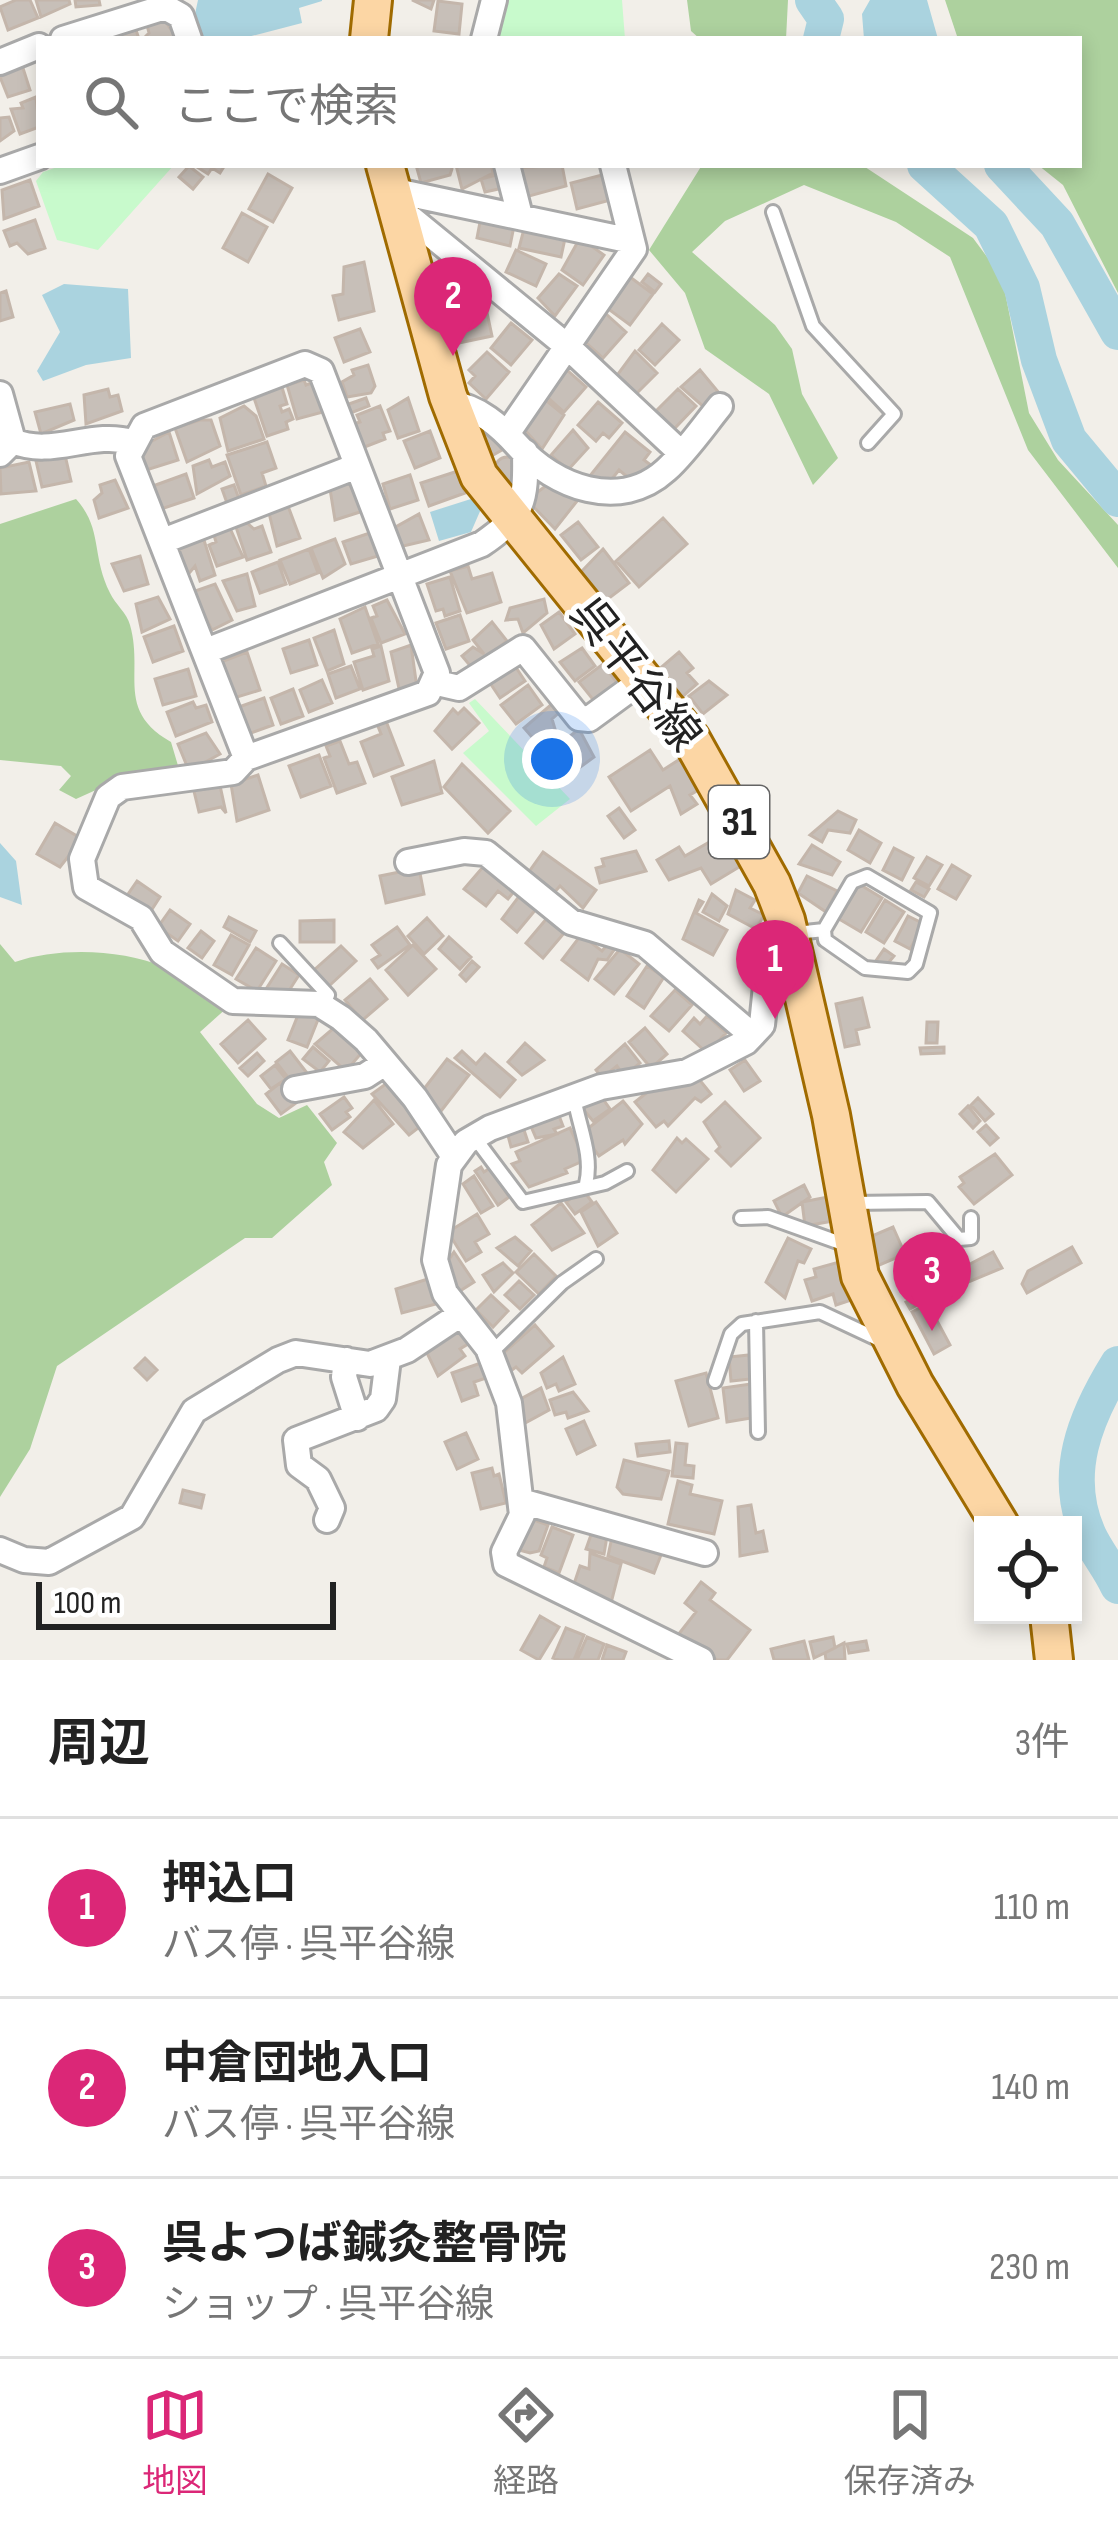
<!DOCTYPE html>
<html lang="ja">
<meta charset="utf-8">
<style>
body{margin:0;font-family:"Sofia Sans Condensed","Noto Sans JP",sans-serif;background:#f6f6f6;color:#222}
.controls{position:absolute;right:36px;bottom:36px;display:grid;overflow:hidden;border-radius:0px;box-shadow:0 6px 18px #0003}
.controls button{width:108px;height:108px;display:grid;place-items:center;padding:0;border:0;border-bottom:3px solid #e0e0e0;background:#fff;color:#222;font:60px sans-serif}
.scale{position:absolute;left:36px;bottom:30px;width:300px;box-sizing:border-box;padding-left:12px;border:6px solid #222;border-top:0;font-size:33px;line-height:42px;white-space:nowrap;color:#222;-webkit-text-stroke:9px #fff;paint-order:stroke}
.you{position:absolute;left:552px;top:759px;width:42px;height:42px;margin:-30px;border:9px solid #fff;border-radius:50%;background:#1a73e8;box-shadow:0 0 0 18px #1a73e833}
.badge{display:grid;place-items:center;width:78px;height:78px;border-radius:50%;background:#db2777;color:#fff;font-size:39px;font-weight:700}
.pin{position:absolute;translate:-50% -99px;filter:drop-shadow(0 3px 6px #0008)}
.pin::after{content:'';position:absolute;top:63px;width:42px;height:36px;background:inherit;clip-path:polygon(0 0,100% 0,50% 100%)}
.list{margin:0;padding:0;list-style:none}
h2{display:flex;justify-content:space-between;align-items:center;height:156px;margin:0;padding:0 48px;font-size:51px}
h2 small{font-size:39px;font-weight:400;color:#767676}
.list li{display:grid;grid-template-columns:78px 1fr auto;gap:36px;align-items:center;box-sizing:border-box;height:180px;padding:0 48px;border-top:3px solid #e0e0e0}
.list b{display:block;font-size:45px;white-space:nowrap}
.list p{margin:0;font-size:39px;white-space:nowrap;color:#767676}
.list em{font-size:39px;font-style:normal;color:#767676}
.icon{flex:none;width:66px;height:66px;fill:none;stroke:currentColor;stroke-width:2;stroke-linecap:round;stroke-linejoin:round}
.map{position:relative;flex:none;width:1118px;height:1660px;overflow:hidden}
.search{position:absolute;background:#fff;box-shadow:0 6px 18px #0003;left:36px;right:36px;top:36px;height:132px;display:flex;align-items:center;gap:30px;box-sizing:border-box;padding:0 42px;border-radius:0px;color:#767676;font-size:45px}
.sheet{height:696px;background:#fff}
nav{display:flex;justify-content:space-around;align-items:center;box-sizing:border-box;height:168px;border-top:3px solid #e0e0e0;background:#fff;font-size:33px;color:#767676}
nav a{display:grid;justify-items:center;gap:6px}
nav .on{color:#db2777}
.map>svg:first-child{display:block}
</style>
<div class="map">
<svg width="1118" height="1660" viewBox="0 0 1118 1660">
<rect width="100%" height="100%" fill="#f2efe9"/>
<path fill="#add19e" d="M687,0H788L786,39H700L691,31Z
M945,0H1118V293L1063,185L1038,165H1079V39H958Z
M702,165H862L973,238L1002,277L1029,413L1058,460L1118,525V568L1028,450L950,257L896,222L804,185L725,221L692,252L775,325L792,349L802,394L838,458L813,485L769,394L705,349L685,293L649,250Z
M76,499C103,529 91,555 110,593C115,604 127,613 130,625C144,674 115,710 171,742L179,769L107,785L76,799L59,790L71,776L61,766L0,760V524Z
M0,944L15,962C58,947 122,949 164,967C187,976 208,993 229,1006L200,1032L257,1104L279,1118L307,1105L337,1143L324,1162L332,1185L272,1238H245L57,1366L30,1449L0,1497Z"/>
<path fill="#c8facc" d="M505,0H622L625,39H494Z
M63,165H174L98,250L57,240L36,181L43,172Z
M475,699L570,799L536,826L463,753L489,731L469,703Z"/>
<path fill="#aad3df" d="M198,0H322V1L299,8L302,23L240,39H202L195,14Z
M870,0H927L938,39H864L862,14Z
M64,284L128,289L131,358L86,365L43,381L37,371L60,332L42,295Z
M474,498L481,509L471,532L439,541L430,512Z
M0,843L16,861L22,905L0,897Z"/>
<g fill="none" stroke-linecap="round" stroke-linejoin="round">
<path stroke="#aad3df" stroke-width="36" d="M813,0L826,19L821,39
M925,165L991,225L1022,288L1039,360L1069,440L1118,499
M1002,165L1057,224L1118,332
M1118,1364C1085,1417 1061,1475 1089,1536C1097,1553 1110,1568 1118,1586"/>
</g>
<path fill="#c7bfb8" stroke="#c4b6ab" stroke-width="3" d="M16,0H30L38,18L8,30L0,7Z
M36,0H69L70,4L41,17Z
M75,0H99L100,5L76,7Z
M412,0H434L431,9Z
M438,1L462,4L459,34L434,31Z
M164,19L177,39H143L149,33L147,25Z
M136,30L139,39H114L116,35Z
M22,65L30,90L8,97L0,77Z
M36,97L39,127L20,134L11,109L23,108L21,103Z
M9,117L14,131L0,141V118Z
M194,165H225L220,173L212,168L208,174Z
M416,165H451L452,169L450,175L421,183Z
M456,165H491L493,173L462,189Z
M562,165L566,186L522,198L516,168Z
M189,166L203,177L193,189L179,177Z
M268,174L292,188L273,222L249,209Z
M500,174L503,188L485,192L481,179Z
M602,175L614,199L577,209L571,183Z
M30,180L39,206L4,219L2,190Z
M242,213L267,227L248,262L223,248Z
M481,217L515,221L510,246L477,238Z
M35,220L45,248L28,254L17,243L10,246L4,231Z
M525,225L566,234L561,257L519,248Z
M580,238L604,255L583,285L562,270Z
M516,250L546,264L536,286L506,272Z
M364,262L374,311L339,320L333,296L343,294L344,267Z
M456,266L471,298L444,305L436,271Z
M559,274L577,286L555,316L538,298Z
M648,274L661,284L655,292L642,282Z
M630,277L653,294L630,325L607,308Z
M6,291L13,317L0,321V293Z
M485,303L492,336L459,343L454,322L466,319L463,307Z
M605,313L626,332L603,358L582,339Z
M511,323L532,340L511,365L491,348Z
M662,324L679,340L655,365L639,350Z
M360,329L370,352L344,362L335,338Z
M635,351L657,373L634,396L615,378Z
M487,352L509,372L486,399L469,383L475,376L469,370Z
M368,365L375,386L371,393L347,397L342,382L354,375L352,370Z
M567,370L586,387L564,412L545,395Z
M700,370L720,394L705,408L681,387Z
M304,380L306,385L314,382L323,412L297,419L287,385Z
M281,384L287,404L280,406L282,412L289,409L293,419L286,422L288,429L267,436L254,398Z
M108,389L110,397L118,395L122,411L86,424L84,395Z
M678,389L696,406L674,429L656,411Z
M542,397L564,415L542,449L522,427Z
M366,398L369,406L348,414L346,405Z
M408,398L419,431L398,438L388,410Z
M598,402L622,423L609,438L603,433L596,441L578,425Z
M70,404L74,420L41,434L35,412Z
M244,406L256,416L264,439L228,451L220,418Z
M380,406L390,431L383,433L385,439L362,448L353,424L360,422L357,415Z
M200,420H211L220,446L187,462L175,428Z
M486,427L502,450L488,458L475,433Z
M573,430L588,448L568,470L551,455Z
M430,431L440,458L415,468L404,441Z
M169,432L178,460L143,471L141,447Z
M625,432L650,452L644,460L652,466L631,480L619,470L604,489L589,477Z
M267,442L276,468L262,473L266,486L241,495L227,455Z
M65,455L71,481L42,487L36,461Z
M495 469a12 12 0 1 1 24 0a12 12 0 1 1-24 0Z
M209,460L212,467L225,462L230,476L197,494L193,466Z
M29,462L36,491L1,494L0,468Z
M458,471L465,493L429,506L421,483Z
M186,474L194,498L161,509L153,486Z
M410,475L418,500L390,509L383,484Z
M555,479L577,501L555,529L527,500Z
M115,480L128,508L99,518L94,500L102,493L100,485Z
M349,483L363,511L335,520L330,489Z
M234,485L239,499L227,503L222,489Z
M288,506L300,538L277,546L269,513Z
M419,514L429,540L399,547L392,529Z
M663,518L687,544L639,587L616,561Z
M245,521L254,529L262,526L271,552L247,560L235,524Z
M578,522L598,547L581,560L561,535Z
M229,526L243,557L217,566L209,545L216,542L213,532Z
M370,533L378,556L351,564L343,542Z
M203,537L215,575L200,581L195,566L186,577L178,554L181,545Z
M335,539L345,564L323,578L311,548Z
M309,549L318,573L290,584L280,560Z
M603,549L629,583L604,602L581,572Z
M140,556L148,584L124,591L112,564Z
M278,562L286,584L260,593L252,572Z
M468,566L472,579L492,573L501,602L467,613L450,571Z
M247,574L255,606L237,611L223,581Z
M450,577L460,611L445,616L443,609L436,611L427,584Z
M215,584L232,620L212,630L192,592Z
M158,597L170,619L142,632L136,604Z
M544,599L547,613L523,633L518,619L506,620L510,608Z
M387,600L405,634L381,643L371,618L377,616L373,606Z
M365,607L378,644L352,653L340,619Z
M559,612L575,634L554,649L541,625Z
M460,615L469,641L446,649L436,623Z
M492,622L507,641L472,668L462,656L473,647L484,654L473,640Z
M174,626L183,651L153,662L144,637Z
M334,630L344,664L327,671L314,638Z
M309,640L317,665L291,673L283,649Z
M411,645L417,688L400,693L391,652Z
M381,646L389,681L363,690L354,662L374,656L372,649Z
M582,648L595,666L575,681L560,662Z
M247,652L260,690L234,698L221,662Z
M679,652L693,668L687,673L697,684L681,698L657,671Z
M513,663L525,681L500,698L488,680Z
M603,664L618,684L595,702L579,682Z
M351,666L360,689L336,698L328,674Z
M188,669L196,696L163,705L155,679Z
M322,680L332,703L309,712L300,690Z
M709,681L727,695L703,714L689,696Z
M528,685L542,705L516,724L501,705Z
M293,689L303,716L281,724L271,698Z
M264,698L273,725L248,734L239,707Z
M193,702L196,708L206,705L212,722L176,736L167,712Z
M553,703L561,711L552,719L558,739L544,751L524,728Z
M464,708L479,723L452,749L435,731L453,709L458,714Z
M386,721L403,765L374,776L361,742L381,734L377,724Z
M579,729L594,757L571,774L567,769L562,773L547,754Z
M206,733L220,754L189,771L178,744Z
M340,741L349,764L357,762L365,783L337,793L324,758L330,756L326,746Z
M650,750L663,770L680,759L700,789L690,795L697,804L681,814L670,786L631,811L609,777Z
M319,755L331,786L301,797L289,766Z
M434,761L442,793L402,805L392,777Z
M462,764L510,811L488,833L444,787Z
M258,775L269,810L237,821L231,784Z
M219,781L226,813L221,807L199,812L193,787Z
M619,808L635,830L624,838L608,816Z
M838,811L856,820L850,833L828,830L822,842L810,835Z
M55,823L82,839L60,867L37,854Z
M859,830L881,843L870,863L848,850Z
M725,833L744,864L711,884L701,868L669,880L657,860L679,847L685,856Z
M812,845L840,862L832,875L799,864Z
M894,848L913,858L902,880L883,870Z
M636,851L646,871L600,883L596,868L604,866L602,859Z
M543,852L596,890L583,908L560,886L552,895L526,876Z
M927,857L942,865L929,886L914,878Z
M952,865L970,876L956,899L938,889Z
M483,867L516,889L508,899L498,891L486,906L464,889Z
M419,868L424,894L386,903L380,876Z
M807,876L837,891L826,912L798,893Z
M137,881L160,897L147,917L124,900Z
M916,882L929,889L924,897L911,890Z
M859,884L882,898L861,932L839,919Z
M736,890L755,900L750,908L764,915L756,929L728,914Z
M712,894L727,906L719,921L703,912Z
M520,895L537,908L517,932L502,919Z
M699,900L703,902L696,913L727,930L713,955L683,939Z
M885,900L904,912L884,943L866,932Z
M170,910L190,924L178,941L158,927Z
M908,916L924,924L910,949L895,941Z
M229,917L256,931L250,942L224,927Z
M548,917L565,932L543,958L526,943Z
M427,918L443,936L424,954L408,936Z
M334,920V942H300V921Z
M397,927L410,945L378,968L372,960L380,955L372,945Z
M201,931L214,941L202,958L188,948Z
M231,935L249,945L232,975L214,965Z
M581,935L602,951L607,945L614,950L607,960L598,959L588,980L562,960Z
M449,937L471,957L460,969L439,949Z
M413,945L436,969L408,995L386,970Z
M341,946L356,961L329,986L314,970Z
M256,948L276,961L257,991L236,979Z
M620,949L639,964L614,994L595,979Z
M884,949L894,956L884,968L875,962Z
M472,961L479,967L466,981L460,975Z
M282,964L299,975L283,1000L266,989Z
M647,966L664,977L644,1008L627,996Z
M370,979L387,999L358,1024L359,1017L345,1000Z
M675,990L692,1005L669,1031L651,1016Z
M862,998L869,1027L856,1030L859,1044L845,1047L836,1004Z
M300,1010L319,1017L307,1047L288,1040Z
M707,1016L726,1033L707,1053L683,1031L694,1018L700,1024Z
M248,1020L265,1039L238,1063L221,1044Z
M927,1022H938L937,1043H926Z
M335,1027L364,1050L346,1071L315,1044Z
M645,1028L667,1054L651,1068L629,1042Z
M525,1043L544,1060L522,1075L508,1062Z
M625,1044L640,1063L624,1076L617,1066L602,1078L596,1070Z
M313,1047L329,1061L320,1072L303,1059Z
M944,1047V1053L921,1054L920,1048Z
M290,1051L307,1073L293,1084L276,1062Z
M462,1051L476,1064L485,1054L515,1080L500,1097L455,1058Z
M257,1053L264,1061L248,1076L240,1068Z
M447,1059L469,1075L441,1111L420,1094Z
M745,1060L760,1081L744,1091L730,1070Z
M275,1065L286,1079L271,1089L261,1076Z
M394,1078L426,1122L409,1135L372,1094Z
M698,1078L711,1094L701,1102L695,1098L668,1126L664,1121L656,1127L635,1102L654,1087Z
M280,1083L296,1103L281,1114L266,1094Z
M600,1095L610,1109L593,1121L583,1109Z
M344,1097L352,1108L346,1112L350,1117L332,1130L320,1114Z
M978,1098L993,1114L985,1121L971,1105Z
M374,1100L393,1124L363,1148L344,1132Z
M623,1101L642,1124L625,1144L623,1140L599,1156L582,1133Z
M725,1102L760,1138L731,1166L716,1151L720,1147L704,1122Z
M968,1106L980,1121L973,1128L960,1114Z
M558,1113L563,1126L554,1129L557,1134L536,1138L530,1124Z
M986,1125L998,1138L990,1145L978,1132Z
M523,1127L528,1142L511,1147L507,1132Z
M570,1128L585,1160L565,1169L567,1173L529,1187L512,1164L520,1161L516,1152Z
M677,1138L682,1143L686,1139L708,1159L676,1192L653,1170Z
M995,1154L1012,1175L974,1204L959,1187L964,1183L960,1177Z
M481,1167L484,1172L490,1168L509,1197L498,1205L475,1171Z
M474,1176L493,1206L481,1213L463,1184Z
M804,1185L810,1197L782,1217L774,1201Z
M583,1190L592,1202L575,1214L566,1202Z
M828,1197L833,1221L805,1226L802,1202Z
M596,1202L617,1233L598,1246L581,1212Z
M561,1203L584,1233L552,1250L532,1225Z
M477,1214L489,1234L475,1242L481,1252L466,1261L448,1232Z
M893,1227L905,1254L877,1266L865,1239Z
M515,1237L531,1251L518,1266L497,1248Z
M788,1238L811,1249L804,1263L798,1261L785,1298L766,1282Z
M958,1246L968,1265L993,1252L1002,1268L944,1292L928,1262Z
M1072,1247L1081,1263L1027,1293L1022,1284L1028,1271Z
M454,1252L474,1282L460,1291L466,1300L461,1303L444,1267Z
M534,1254L556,1276L539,1294L516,1272Z
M839,1262L851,1300L836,1305L833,1294L812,1301L805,1280L816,1277L814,1269Z
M503,1263L513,1273L494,1292L483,1275Z
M428,1279L436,1304L402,1313L396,1289Z
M519,1281L534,1295L520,1309L505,1295Z
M921,1294L925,1301L910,1309L906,1302Z
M491,1295L508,1311L493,1327L476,1310Z
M928,1304L950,1345L934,1354L912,1312Z
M535,1325L553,1346L522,1373L516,1367L512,1370L500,1356Z
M458,1330L468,1344L460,1349L465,1356L438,1376L427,1353Z
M749,1355L751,1379L731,1381L729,1357Z
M563,1357L575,1384L559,1391L556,1384L547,1388L541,1373Z
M145,1358L157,1370L147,1380L135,1368Z
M481,1363L486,1378L474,1382L478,1395L462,1401L452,1373Z
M706,1373L718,1418L689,1426L676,1381Z
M751,1384V1418L727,1422L723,1388Z
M541,1388L549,1410L525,1423L517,1401Z
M573,1392L588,1411L568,1418L566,1412L555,1415L550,1400Z
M584,1421L595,1445L577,1454L566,1429Z
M466,1433L478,1459L457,1469L445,1442Z
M669,1441L670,1452L638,1456L636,1444Z
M676,1443L687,1444L685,1465L694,1466L693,1478L672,1476Z
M624,1460L669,1471L661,1499L623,1494L617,1487Z
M492,1468L494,1476L499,1474L506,1503L481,1509L472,1473Z
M678,1481L692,1485L690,1494L722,1501L714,1534L668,1524Z
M183,1490L204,1495L201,1508L180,1503Z
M751,1505L756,1533L763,1531L767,1551L740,1556L738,1507Z
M531,1519L548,1525L539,1551L530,1553L519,1550Z
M552,1527L573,1535L559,1573L544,1567L547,1558L541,1555Z
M592,1532L607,1536L604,1554L586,1549Z
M612,1537L661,1555L654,1573L608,1556Z
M590,1553L621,1564L611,1603L577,1592L574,1584L580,1566L589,1569Z
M701,1582L715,1593L710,1600L750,1630L727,1660H717L678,1635L696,1612L685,1603Z
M540,1616L559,1627L539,1660L521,1650Z
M566,1628L584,1635L574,1660H559L553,1658Z
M587,1637L604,1644L598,1660H577Z
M833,1637L835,1648L814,1658L810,1642Z
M804,1641L809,1660H774L771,1649Z
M866,1641L868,1650L849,1653L847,1644Z
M844,1643L845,1660H826L825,1653Z
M607,1645L626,1652L623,1660H602Z"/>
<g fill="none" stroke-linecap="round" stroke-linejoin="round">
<g stroke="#a9a9a9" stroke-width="18">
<path id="lane" d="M773,212L813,326L894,414L868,443
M796,933L824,930L825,940L865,968L908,972L916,964L930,913L867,876L852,882L824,930
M280,943L328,995L323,1006
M574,1097C579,1127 593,1155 586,1184
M475,1138L523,1202L605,1183L627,1171
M851,1203L928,1202L959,1239L971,1238V1218
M741,1218L768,1217L849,1246
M756,1321L758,1432
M491,1353L562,1283L596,1259
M715,1381L731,1334L742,1324L820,1312L884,1342"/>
</g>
<g stroke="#a9a9a9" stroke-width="30">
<path id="street" d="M63,39L165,7L181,16L189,39
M484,39L494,0
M0,62L39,46
M507,165L520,216
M0,171L39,157
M391,190L632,241
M396,206L568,347L681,453
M0,394L13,441L0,454
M450,403C479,407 500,426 518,446C554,487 620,512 666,470C686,452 703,427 720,406
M509,431L634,249L613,165
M13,441C52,458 91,430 132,442
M163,541L357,466
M206,651L482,544C524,515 526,502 525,452
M433,682L459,688L523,648L579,718L589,719L641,681
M246,758L128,456L144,426L305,364L321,371L437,673L428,693L246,758L233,772L122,787L108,797L82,859L86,887L141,918L162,952L233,1001L319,1004L341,1018L366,1040L415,1098L453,1155
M408,862L464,851L486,853L571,922L645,944L752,1035
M295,1089L365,1076L385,1063
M346,1360L344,1377L357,1418
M521,1501L705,1553
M327,1520L332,1508L318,1479L299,1465L296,1440L376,1409L383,1399L388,1359
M0,1550L24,1560L49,1562L132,1517L194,1411L278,1360L296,1353L370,1364L407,1350L461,1314
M701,1660L506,1564L504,1552L522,1515L509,1403L488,1348L445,1293L435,1260L449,1165L466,1142L490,1128L601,1087L687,1072L746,1042L762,1025L766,986L789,934"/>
</g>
<g stroke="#a06b00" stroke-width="42">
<path id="primary" d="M369,39L373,0
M385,165L448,396L479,476L691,739L772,884L786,920L831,1115L860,1276L915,1385L1000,1525
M1049,1615L1054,1660"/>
</g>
<use href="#lane" stroke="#fff" stroke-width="12"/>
<use href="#street" stroke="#fff" stroke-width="24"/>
<use href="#primary" stroke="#fcd6a4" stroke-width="36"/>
</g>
<g text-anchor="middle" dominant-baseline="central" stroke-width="10" stroke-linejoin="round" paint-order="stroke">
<rect fill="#fff" stroke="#646464" stroke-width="3" x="709" y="786" width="60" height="72" rx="9"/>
<g font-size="42" font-weight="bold" fill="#222">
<text x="739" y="822">31</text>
</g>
<g font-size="45" fill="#222" stroke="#fff">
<text transform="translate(635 675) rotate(52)">呉平谷線</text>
</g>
</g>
</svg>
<div class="controls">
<button><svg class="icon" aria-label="locate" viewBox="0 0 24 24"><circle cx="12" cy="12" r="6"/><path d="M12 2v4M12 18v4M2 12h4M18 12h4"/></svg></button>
</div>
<div class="scale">100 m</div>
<div class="you"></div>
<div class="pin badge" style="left:775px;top:1019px">1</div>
<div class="pin badge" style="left:453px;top:356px">2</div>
<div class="pin badge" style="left:932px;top:1331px">3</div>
<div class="search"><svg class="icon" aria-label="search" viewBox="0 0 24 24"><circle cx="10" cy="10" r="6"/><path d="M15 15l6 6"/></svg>ここで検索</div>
</div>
<section class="sheet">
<h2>周辺<small>3件</small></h2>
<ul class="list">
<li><span class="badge">1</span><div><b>押込口</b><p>バス停 · 呉平谷線</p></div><em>110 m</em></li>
<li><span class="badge">2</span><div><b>中倉団地入口</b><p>バス停 · 呉平谷線</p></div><em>140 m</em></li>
<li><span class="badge">3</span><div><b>呉よつば鍼灸整骨院</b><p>ショップ · 呉平谷線</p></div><em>230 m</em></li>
</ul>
</section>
<nav>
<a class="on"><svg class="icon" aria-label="map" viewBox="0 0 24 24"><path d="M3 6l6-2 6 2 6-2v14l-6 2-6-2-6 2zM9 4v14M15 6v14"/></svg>地図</a>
<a><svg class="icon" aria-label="directions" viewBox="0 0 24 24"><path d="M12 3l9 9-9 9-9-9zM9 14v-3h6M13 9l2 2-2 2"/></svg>経路</a>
<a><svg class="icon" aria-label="saved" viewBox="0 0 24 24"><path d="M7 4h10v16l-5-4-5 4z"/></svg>保存済み</a>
</nav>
